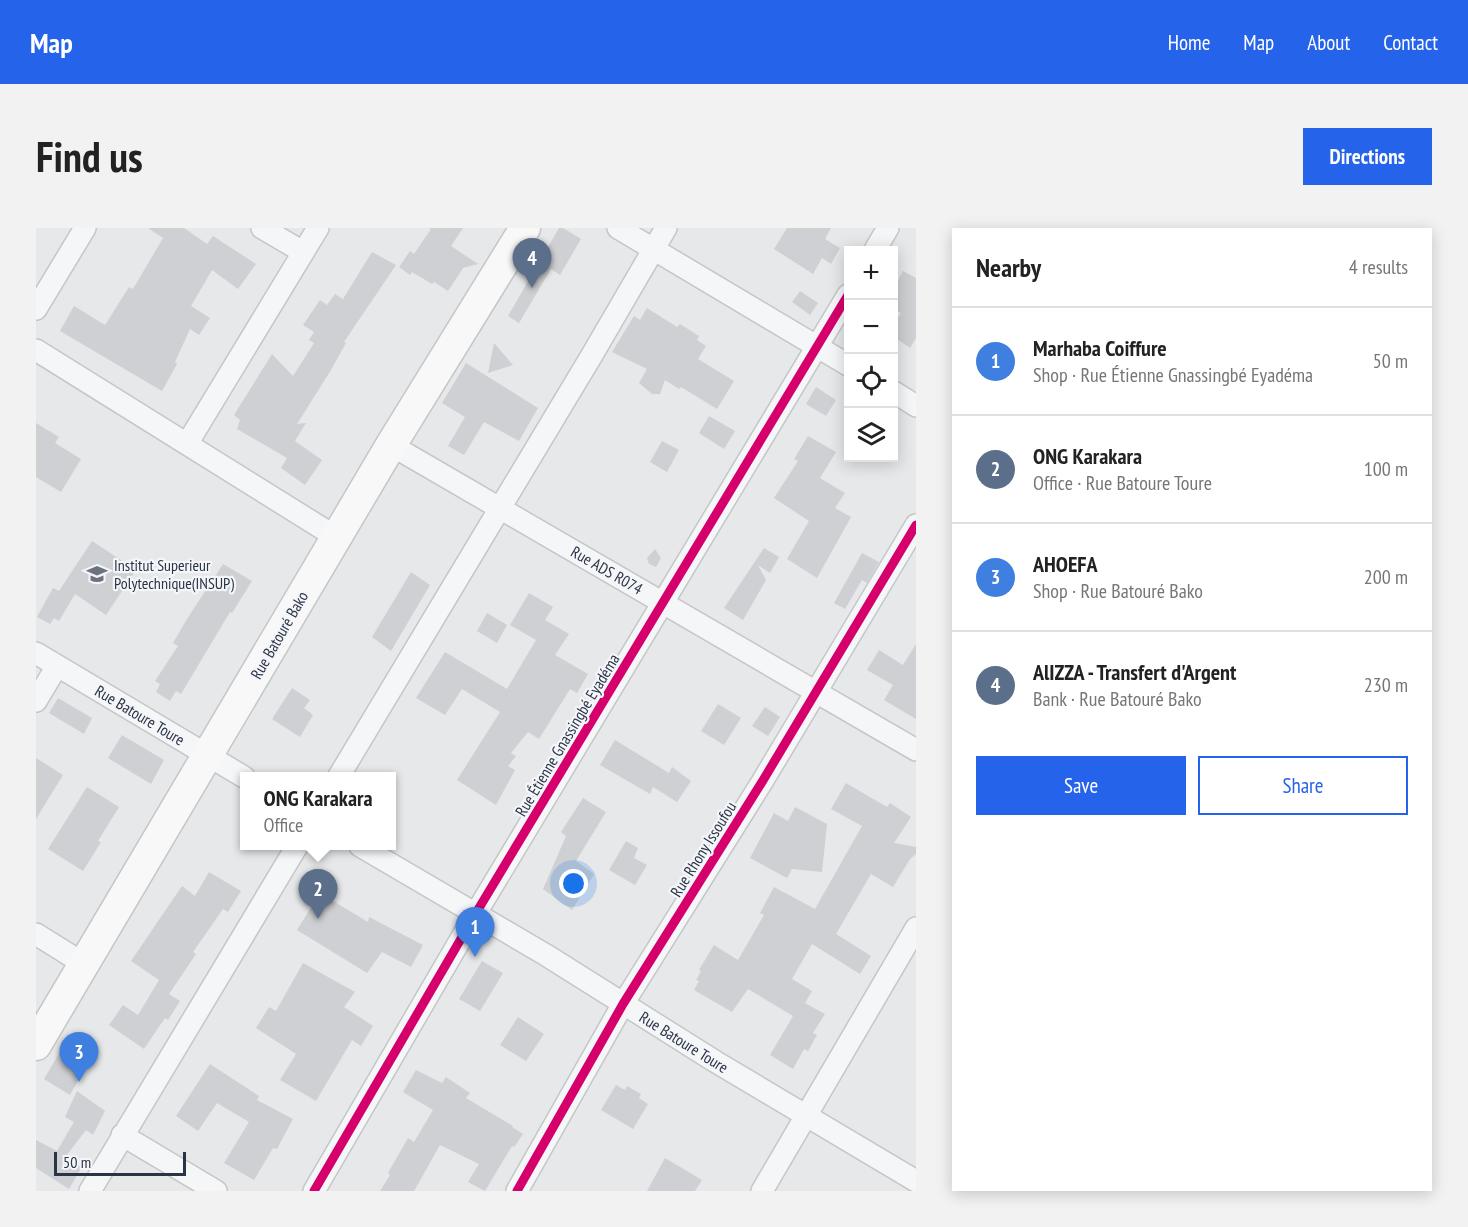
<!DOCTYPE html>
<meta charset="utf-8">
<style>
body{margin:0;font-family:"PT Sans Narrow",sans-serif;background:#f2f2f2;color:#222}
.controls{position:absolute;right:18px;top:18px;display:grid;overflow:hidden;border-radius:0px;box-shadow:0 3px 15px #0003}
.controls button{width:54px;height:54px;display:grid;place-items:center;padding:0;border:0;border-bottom:2px solid #e0e0e0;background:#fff;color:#222;font:30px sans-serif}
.scale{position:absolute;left:18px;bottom:15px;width:132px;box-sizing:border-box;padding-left:6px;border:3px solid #2b3445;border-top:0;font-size:16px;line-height:21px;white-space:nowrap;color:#2b3445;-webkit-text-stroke:4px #f4f6f9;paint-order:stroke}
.you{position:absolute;left:538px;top:656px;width:21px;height:21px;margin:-15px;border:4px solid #fff;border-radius:50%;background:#1a73e8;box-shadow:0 0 0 9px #1a73e833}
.badge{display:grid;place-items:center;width:39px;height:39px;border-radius:50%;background:#2563eb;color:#fff;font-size:20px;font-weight:700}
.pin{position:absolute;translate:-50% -50px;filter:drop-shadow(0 2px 3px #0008)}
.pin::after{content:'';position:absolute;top:32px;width:21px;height:18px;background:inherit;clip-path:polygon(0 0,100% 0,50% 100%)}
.popup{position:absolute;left:204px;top:544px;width:156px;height:78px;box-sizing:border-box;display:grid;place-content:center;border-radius:0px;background:#fff;filter:drop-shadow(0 2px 4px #0005);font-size:20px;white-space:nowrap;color:#767676}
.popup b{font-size:22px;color:#222}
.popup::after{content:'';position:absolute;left:50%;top:100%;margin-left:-12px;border:12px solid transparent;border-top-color:#fff}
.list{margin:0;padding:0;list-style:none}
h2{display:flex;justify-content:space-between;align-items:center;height:78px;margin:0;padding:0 24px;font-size:26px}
h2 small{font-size:20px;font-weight:400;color:#767676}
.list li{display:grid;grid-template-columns:39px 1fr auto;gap:18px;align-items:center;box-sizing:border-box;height:108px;padding:0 24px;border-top:2px solid #e0e0e0}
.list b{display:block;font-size:22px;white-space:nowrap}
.list p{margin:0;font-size:20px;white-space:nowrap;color:#767676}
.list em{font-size:20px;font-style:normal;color:#767676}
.actions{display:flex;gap:12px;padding:18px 24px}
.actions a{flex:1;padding:14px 0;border:2px solid #2563eb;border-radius:0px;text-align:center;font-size:21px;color:#2563eb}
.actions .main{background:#2563eb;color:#fff}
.icon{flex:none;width:33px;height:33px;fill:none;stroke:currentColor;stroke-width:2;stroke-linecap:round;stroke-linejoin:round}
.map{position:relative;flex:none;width:880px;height:963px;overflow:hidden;border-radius:0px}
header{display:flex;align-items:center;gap:36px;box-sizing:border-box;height:84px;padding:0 30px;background:#2563eb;color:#fff}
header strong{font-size:28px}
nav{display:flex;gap:33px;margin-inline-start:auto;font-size:21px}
.intro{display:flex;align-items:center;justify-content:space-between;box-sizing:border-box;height:144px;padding:0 36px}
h1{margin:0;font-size:42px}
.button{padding:15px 27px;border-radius:0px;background:#2563eb;color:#fff;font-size:21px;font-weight:700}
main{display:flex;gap:36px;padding:0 36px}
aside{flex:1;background:#fff;border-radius:0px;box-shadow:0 3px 15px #0003}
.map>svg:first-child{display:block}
</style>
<header>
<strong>Map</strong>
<nav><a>Home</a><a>Map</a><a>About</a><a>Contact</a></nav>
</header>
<div class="intro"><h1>Find us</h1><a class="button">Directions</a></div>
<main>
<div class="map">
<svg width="880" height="963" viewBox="0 0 880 963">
<rect width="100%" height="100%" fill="#e6e8ea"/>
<path fill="#ced0d3" d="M112,0H148L171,16L177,8L220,36L202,61L176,42L155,78L174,90L163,107L154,101L139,134L141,136L126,163L24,103L38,78L69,97L93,59L97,61L127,10Z
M392,0H427L415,18L442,36L427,40L412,63L398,54L396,56L376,44L374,47L363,39L374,23L378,26L395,1Z
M523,0H527L545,11L524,47L515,41L483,95L472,88Z
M751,0H795L789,11L804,20L795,36L786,30L777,46L738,21Z
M336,24L360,37L308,114L310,115L295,142L261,196L270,195L259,213L286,232L269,257L245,240L251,230L201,201L204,192L198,187L236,126L257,148L278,115L273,112L278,104L267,97L284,72L291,77L299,66L307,71Z
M867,43L880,50V110L874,120L858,109V96L865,85L858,81V60Z
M764,63L782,75L774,87L756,74Z
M611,80L641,99L644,96L663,108L661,112L670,118L662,131L698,153L681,181L645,159L643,161L629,152L624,166H616L603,155L611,141L576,124L598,88L604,92Z
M458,115L477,137L452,145Z
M430,135L502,180L483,213L448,194L428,227L412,218L429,189L406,175Z
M780,159L800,172L790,188L770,176Z
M673,188L699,203L688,221L663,205Z
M0,195L23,209L19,215L45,231L25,264L0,249Z
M772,208L800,224L784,250L809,265L799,280L815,289L781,350L751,331L773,293L738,270L762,233L758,231Z
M626,213L643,222L631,244L614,234Z
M56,313L100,342L70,387L39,366L23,393L18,390L14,396L1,389L17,360L23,363Z
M728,320L743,329L734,345L722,337L730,352L707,392L688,380Z
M619,321L625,330L620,339L613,336L611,330Z
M826,325L843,334L831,355L826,352L809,381L798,375Z
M187,336L216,353L196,385L194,384L145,466L140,463L134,473L120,464L124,456L119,453L142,418L137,415L151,391Z
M375,344L394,357L355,423L336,409Z
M493,365L517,379L509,392L533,406L519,427L552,446L541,465L534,461L503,511L492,504L475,525L480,528L472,538L479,542L460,577L421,552L464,484L426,461L409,487L380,470L409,424L471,461L500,412L474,397Z
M451,385L471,397L461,415L441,403Z
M880,416V491L848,472L857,457L831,442L843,422L867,437Z
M256,460L274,472L268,480L277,487L264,509L236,491Z
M22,470L56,490L48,506L13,485Z
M682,476L705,490L688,517L665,503Z
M729,479L744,489L732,508L716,498Z
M86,507L128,532L115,556L72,530Z
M579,512L633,545L636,539L655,553L641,574L617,559L614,566L564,537Z
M0,530L27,547L0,591Z
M810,555L851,579L854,575L875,589L858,615L880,619V626L874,631L857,659L835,646L800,706L835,728L824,746L776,716L756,751L776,763L769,775L789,786L777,805L781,807L772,823L768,821L757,841L734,827L757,788L712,761L696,784L658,762L663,753L660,752L665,743L663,742L678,717L702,732L728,687L724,685L738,659L779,681L826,598L795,581Z
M51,559L83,579L62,613L65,614L47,643L12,621Z
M547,570L570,584L540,633L558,646L536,682L507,661L530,608L525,604Z
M759,579L791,596L786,644L756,641L751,650L714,630L738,585L752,593Z
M590,613L602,620L598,630L611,637L599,657L573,642Z
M173,644L205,663L192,684L187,681L157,724L160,726L133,766L144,773L132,792L129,790L108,821L73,797L87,777L102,787L123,752L95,733L146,658L159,668Z
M284,665L332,694L333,689L387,717L375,739L346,724L331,745L261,702Z
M446,733L467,745L444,783L423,771Z
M267,735L319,764L308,779L337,798L325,818L316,812L280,873L244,852L260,826L220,800L233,779L240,783Z
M482,789L508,806L490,833L464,817Z
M28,817L46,827L39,839L47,844L34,867L8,851Z
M174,836L223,868L221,872L257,891L241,921L237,920L218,952L188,935L213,894L181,875L162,903L140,888Z
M380,842L406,855L410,849L434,865L430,870L477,898L476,899L487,906L478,919L476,918L449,963L432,954L443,936L404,917L378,963H344L354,947L352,945L372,910L378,914L397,882L367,864Z
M580,857L589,862L591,858L605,866L603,870L612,876L597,901L565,882Z
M41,863L69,883L57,907L50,902L30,928L46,939L33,961L0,940V912L21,923L38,894L29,889Z
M629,930L666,952L659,963H611Z"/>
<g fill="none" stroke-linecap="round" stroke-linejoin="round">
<g stroke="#c4c6c8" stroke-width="24">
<path id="minor" d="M226,0L267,24
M582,0L812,137
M839,22L852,0
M0,81L49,0
M0,122L300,309
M858,164L880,178
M151,216L282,0
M355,217L880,522
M0,425L208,549
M0,473L21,438
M303,548L556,127L630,0
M324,618L510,727L680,834L880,953
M0,706L48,736
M86,907L180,963
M54,963L261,618
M278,963L440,685L812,67
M481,963L587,776L726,554L880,297
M726,963L880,700"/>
</g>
<g stroke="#c4c6c8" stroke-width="33">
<path id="secondary" d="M0,817L355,217L489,0"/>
</g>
<use href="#minor" stroke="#f5f6f7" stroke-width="21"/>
<use href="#secondary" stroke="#f8f8f8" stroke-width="30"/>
<g stroke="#f4f6f9" stroke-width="13">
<path id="cycleway" d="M278,963L440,685L812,67
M481,963L587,776L726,554L880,297"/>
</g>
<use href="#cycleway" stroke="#d6006c" stroke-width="9"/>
</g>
<defs>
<g id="university-bare" transform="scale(1.62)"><path d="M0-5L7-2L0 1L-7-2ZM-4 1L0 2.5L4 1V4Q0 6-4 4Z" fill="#6c737f" stroke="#f4f6f9" stroke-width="2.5" paint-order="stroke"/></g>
</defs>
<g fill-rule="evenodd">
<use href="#university-bare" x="61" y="346"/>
</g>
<g text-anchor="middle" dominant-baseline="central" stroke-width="4.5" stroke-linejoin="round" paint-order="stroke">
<g font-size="16" fill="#2b3445" stroke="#f4f6f9" text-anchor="start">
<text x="78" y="337">Institut Superieur<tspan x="78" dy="18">Polytechnique(INSUP)</tspan></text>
</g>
<g font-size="16" fill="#2b3445" stroke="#f4f6f9">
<text transform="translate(571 342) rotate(30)">Rue ADS R074</text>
<text transform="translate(243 407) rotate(-60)">Rue Batouré Bako</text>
<text transform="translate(104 487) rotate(31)">Rue Batoure Toure</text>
<text transform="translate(531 507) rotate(-59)">Rue Étienne Gnassingbé Eyadéma</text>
<text transform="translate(667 621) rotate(-58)">Rue Rhony Issoufou</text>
<text transform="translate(648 814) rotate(32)">Rue Batoure Toure</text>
</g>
</g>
</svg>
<div class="controls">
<button>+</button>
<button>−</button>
<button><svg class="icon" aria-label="locate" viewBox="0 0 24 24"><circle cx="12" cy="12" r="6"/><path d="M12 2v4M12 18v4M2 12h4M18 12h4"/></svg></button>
<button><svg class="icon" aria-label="layers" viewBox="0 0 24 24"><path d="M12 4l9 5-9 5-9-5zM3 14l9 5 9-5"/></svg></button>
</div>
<div class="scale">50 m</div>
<div class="you"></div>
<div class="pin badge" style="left:439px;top:729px;background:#3f7fe0">1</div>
<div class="pin badge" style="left:282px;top:691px;background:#5c6f8a">2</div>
<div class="popup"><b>ONG Karakara</b>Office</div>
<div class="pin badge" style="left:43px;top:854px;background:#3f7fe0">3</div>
<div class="pin badge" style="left:496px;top:60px;background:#5c6f8a">4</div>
</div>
<aside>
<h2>Nearby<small>4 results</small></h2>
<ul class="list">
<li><span class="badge" style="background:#3f7fe0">1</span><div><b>Marhaba Coiffure</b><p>Shop · Rue Étienne Gnassingbé Eyadéma</p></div><em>50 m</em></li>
<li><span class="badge" style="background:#5c6f8a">2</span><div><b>ONG Karakara</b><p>Office · Rue Batoure Toure</p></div><em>100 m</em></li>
<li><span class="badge" style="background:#3f7fe0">3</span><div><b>AHOEFA</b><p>Shop · Rue Batouré Bako</p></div><em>200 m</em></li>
<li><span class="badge" style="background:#5c6f8a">4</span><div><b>AlIZZA - Transfert d'Argent</b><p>Bank · Rue Batouré Bako</p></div><em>230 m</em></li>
</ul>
<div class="actions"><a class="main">Save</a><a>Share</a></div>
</aside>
</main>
